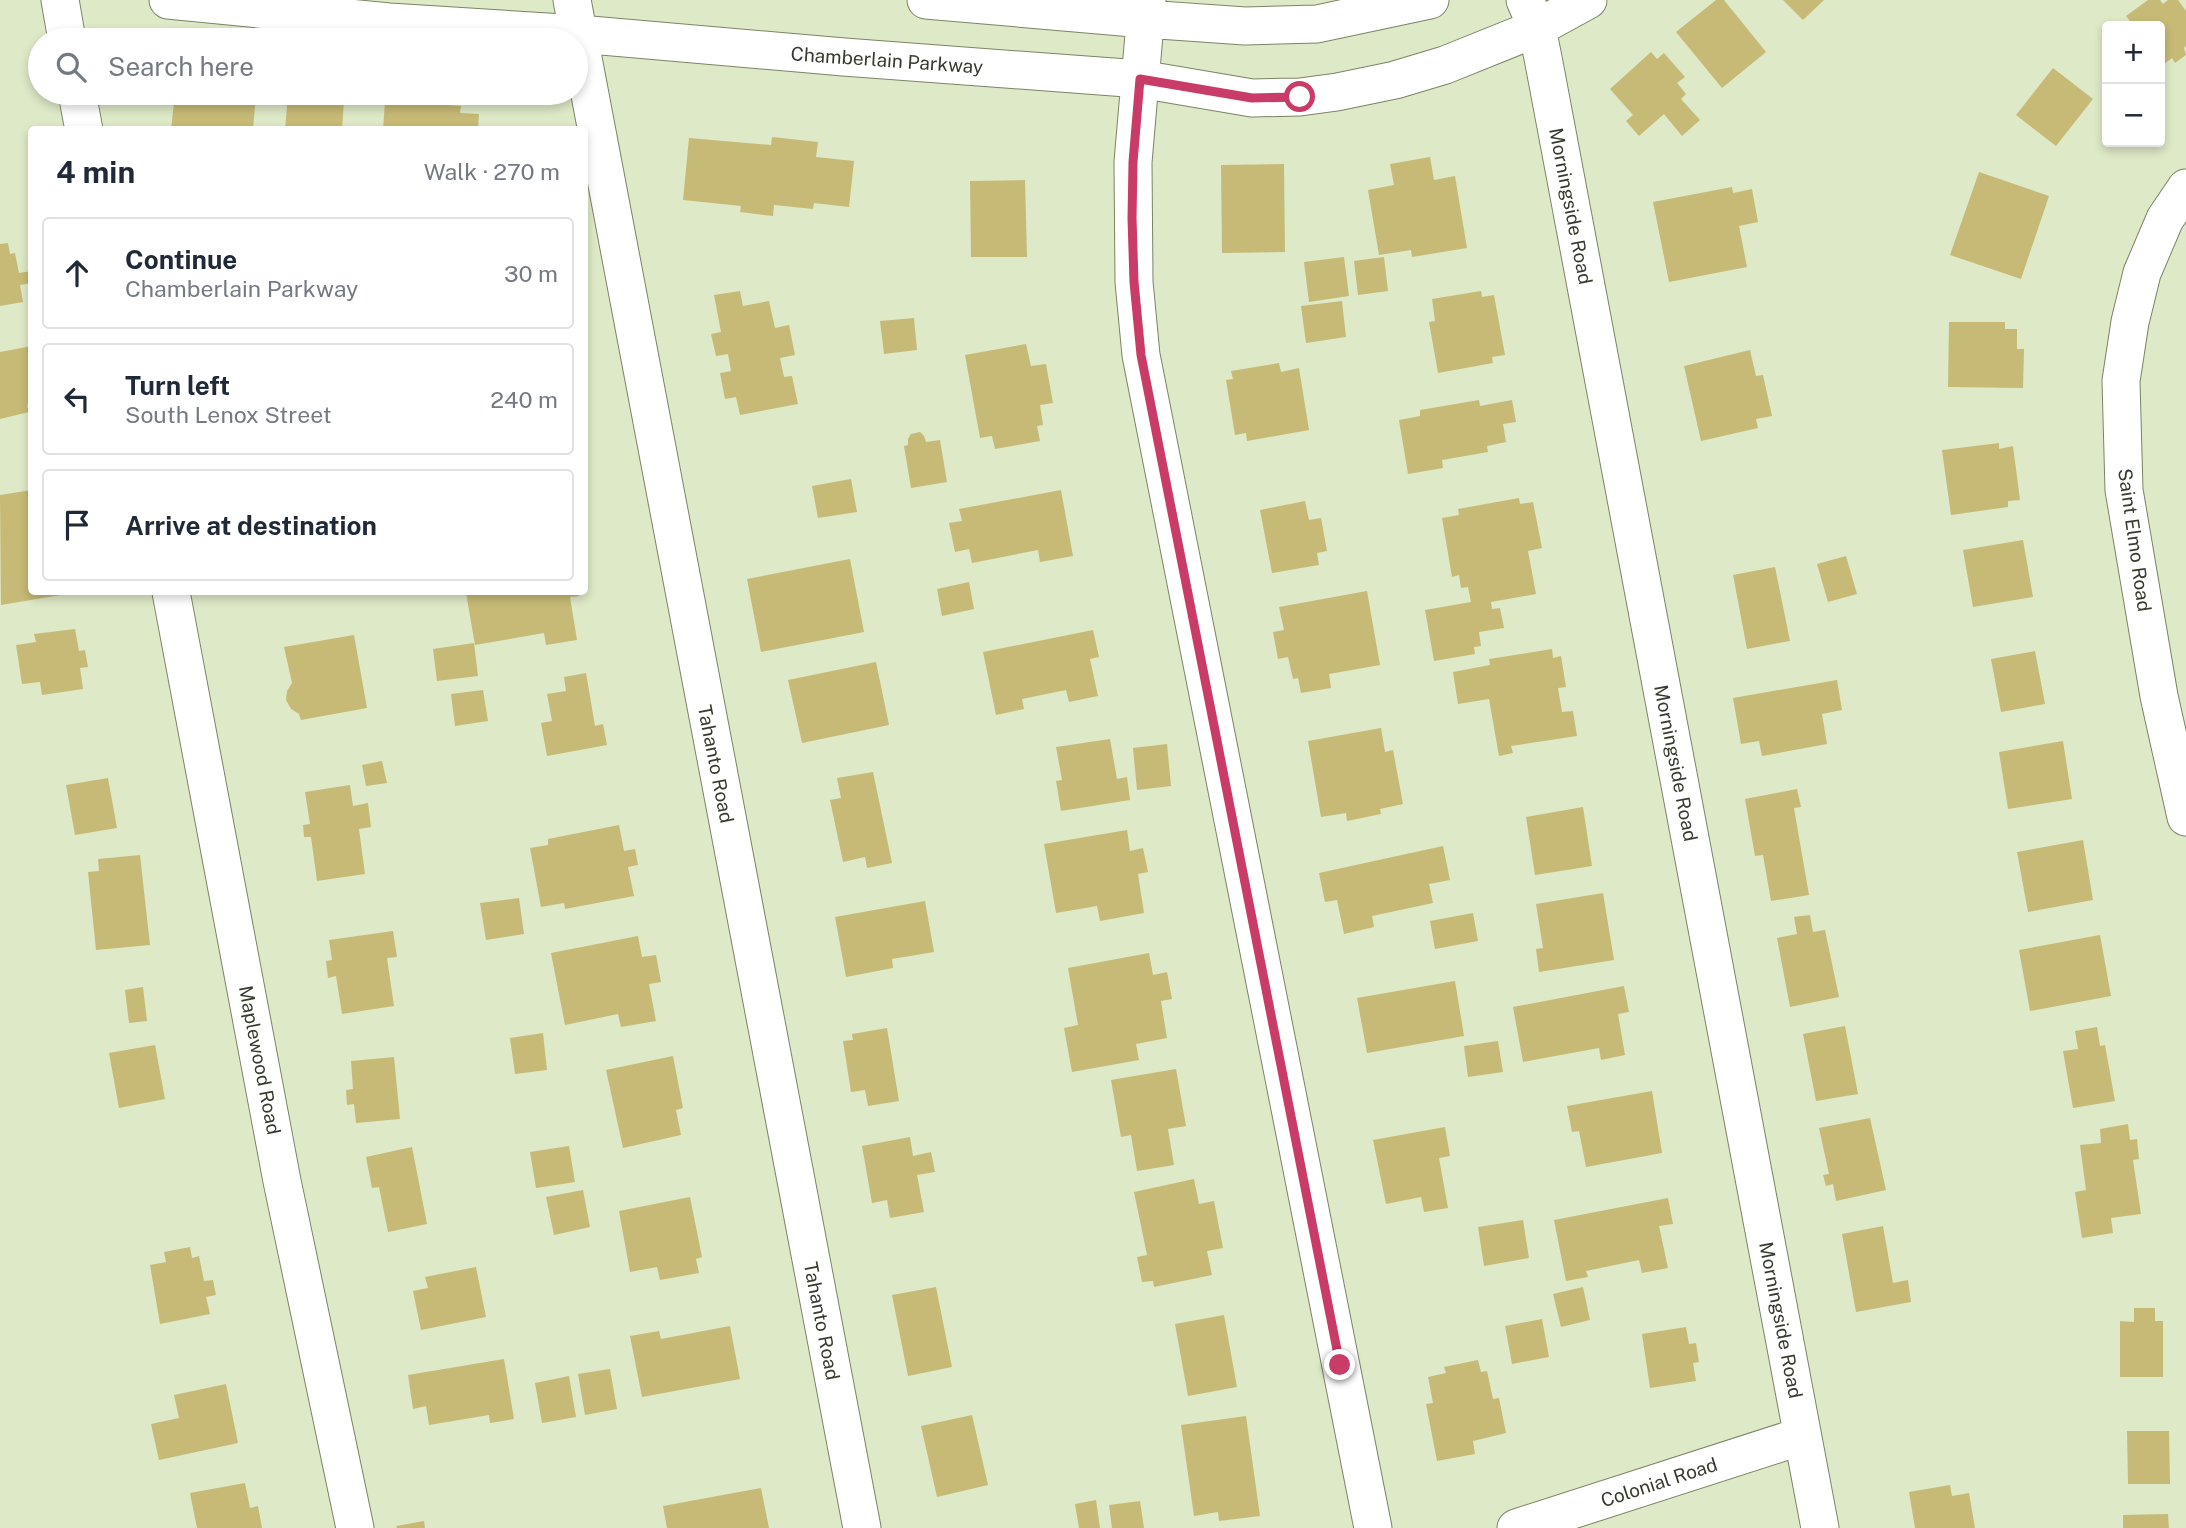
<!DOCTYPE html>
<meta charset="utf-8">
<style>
body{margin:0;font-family:"Public Sans",sans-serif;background:#f2f2f3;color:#1f2937}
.controls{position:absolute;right:21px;top:21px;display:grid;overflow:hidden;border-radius:7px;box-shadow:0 4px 10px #0003}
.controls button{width:63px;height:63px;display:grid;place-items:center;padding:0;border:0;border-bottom:2px solid #e0e1e3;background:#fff;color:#1f2937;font:35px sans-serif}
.stop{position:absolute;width:21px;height:21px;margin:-16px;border:5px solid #ca3c68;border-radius:50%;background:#fff}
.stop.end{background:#ca3c68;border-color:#fff;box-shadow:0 2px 7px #0008}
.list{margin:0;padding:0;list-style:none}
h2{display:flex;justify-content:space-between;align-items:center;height:91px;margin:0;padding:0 28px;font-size:30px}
h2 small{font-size:23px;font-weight:400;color:#747a83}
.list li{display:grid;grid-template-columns:46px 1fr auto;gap:21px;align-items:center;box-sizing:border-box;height:112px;margin:0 14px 14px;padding:0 14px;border:2px solid #e0e1e3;border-radius:7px}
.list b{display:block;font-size:26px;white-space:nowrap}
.list p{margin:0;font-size:23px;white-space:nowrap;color:#747a83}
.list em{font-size:23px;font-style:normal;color:#747a83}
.icon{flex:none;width:38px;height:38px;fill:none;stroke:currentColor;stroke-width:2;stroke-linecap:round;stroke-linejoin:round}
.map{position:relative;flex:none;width:2186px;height:1528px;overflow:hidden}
.search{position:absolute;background:#fff;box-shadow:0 4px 10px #0003;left:28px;top:28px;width:560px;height:77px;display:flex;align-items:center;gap:18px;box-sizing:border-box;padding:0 24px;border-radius:38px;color:#747a83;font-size:26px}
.panel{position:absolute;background:#fff;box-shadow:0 4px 10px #0003;left:28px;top:126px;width:560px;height:469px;border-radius:7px}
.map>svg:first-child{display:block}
</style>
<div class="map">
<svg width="2186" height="1528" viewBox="0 0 2186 1528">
<rect width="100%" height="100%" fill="#dee9c7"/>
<path fill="#c7ba76" d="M1716,0H1724L1766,52L1722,88L1676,32Z
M1783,0H1824L1803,20Z
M2148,0H2160L2163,4L2168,0H2178L2186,11V46L2184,48L2186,55L2175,63L2172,58L2160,67V26H2134L2126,16Z
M1651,52L1657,59L1664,53L1685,77L1677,83L1686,94L1681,99L1700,120L1682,136L1664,114L1639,136L1626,121L1633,115L1610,89Z
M2053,68L2093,99L2056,146L2016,115Z
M175,93H256L253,130H171Z
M309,93H328L327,98L344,100L342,130H285L288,94L308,96Z
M385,101L461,106L460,113L479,114L478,130H383Z
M772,137L818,142L816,157L854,161L849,207L814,203L813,209L774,205L773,216L740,212L741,206L683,200L689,138L771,145Z
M1430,157L1434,180L1455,176L1467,248L1412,257L1411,250L1379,255L1368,190L1394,185L1390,164Z
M1284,164L1285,252L1222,253L1221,165Z
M1979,172L2049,196L2021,279L1950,255Z
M1025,180L1027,257H971L970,181Z
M1732,187L1733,193L1752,189L1758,222L1739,226L1747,267L1669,282L1653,202Z
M8,243L10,254L15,253L19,273L31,271L32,283L20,285L23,302L0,306V244Z
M1344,257L1349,296L1309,302L1304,262Z
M1384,257L1388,291L1358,295L1354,261Z
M740,291L743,306L769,301L775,328L789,325L795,355L780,358L784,377L792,376L798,404L740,415L736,397L725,399L720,373L731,371L728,354L716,356L711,334L721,332L714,295Z
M1481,291L1482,297L1494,295L1505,355L1492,357L1493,363L1438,373L1429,322L1435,321L1432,299Z
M1342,301L1346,337L1306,343L1301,306Z
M914,318L917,350L884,354L880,321Z
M1949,322H2005V329H2017V349H2024L2023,388L1948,387Z
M1026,344L1031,366L1046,364L1053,403L1040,405L1043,425L1037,426L1040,441L995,449L992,436L980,438L965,355Z
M32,346V404L27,405L29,412L0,419V352Z
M1750,350L1756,376L1763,375L1772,416L1756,419L1758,428L1701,441L1684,366Z
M1279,363L1281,372L1299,368L1309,430L1247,441L1246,433L1235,435L1226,380L1233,379L1231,371Z
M1479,400L1480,406L1512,400L1516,422L1503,424L1506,442L1487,446L1488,452L1442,460L1443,468L1408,474L1399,420L1420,416V410Z
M920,432L924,436L926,442L940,440L947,482L911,488L904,446L908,445V439L911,434Z
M1999,443V449L2013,446L2020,500L2008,501V507L1951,515L1942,450Z
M851,479L857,512L818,518L812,486Z
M32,490V592H66L67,594L1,605L0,495Z
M1061,490L1073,556L1040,562L1038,550L972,563L969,549L955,552L949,523L962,521L959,509Z
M1519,498L1520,504L1533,502L1542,548L1528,551L1536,594L1491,602L1492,609L1500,608L1504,628L1479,632L1481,646L1474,647L1475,654L1434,661L1425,610L1471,602L1468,587L1461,588L1459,575L1452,577L1442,518L1459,515L1458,509Z
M1305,501L1309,520L1321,518L1327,551L1317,553L1319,565L1272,573L1260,510Z
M2023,540L2033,597L1973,607L1963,550Z
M1846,556L1857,594L1828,602L1817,564Z
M850,559L864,632L761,652L747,579Z
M1775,567L1790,641L1747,649L1733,575Z
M969,582L974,609L942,616L937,589Z
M1367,591L1380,665L1329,674L1331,688L1301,693L1298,678L1293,679L1288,657L1278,659L1273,632L1284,630L1279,607Z
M477,592H578L579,596L570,597L577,640L546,645L544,633L475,645L466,593Z
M75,629L79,651L85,650L88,667L80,668L83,689L42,695L40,682L22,684L16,645L36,642L34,634Z
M1093,630L1099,657L1090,659L1098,696L1069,702L1066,690L1022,699L1024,709L996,715L983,652Z
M354,635L367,708L301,720L299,714L291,709L286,700L287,691L292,683L284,647Z
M474,643L478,676L437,681L433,649Z
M1552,649L1553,658L1561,656L1566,687L1558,688L1562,712L1573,711L1577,736L1511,746L1513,753L1499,756L1489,699L1458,704L1453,672L1490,665L1489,659Z
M2035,651L2045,704L2001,712L1991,659Z
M876,662L889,725L802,743L788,680Z
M586,673L595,726L603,724L607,745L547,756L541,723L552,721L547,694L566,691L564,677Z
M1837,680L1842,710L1822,714L1827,744L1762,756L1759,741L1741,744L1733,698Z
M483,690L488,721L455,726L451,694Z
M1381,728L1385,752L1393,750L1403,804L1380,809L1381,814L1347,821L1346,813L1321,817L1308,741Z
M1110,739L1117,779L1127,777L1130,800L1061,811L1056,781L1062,780L1056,747Z
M2063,741L2072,799L2008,809L1999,752Z
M1167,744L1171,786L1137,790L1133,748Z
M382,761L387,783L366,786L362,765Z
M873,772L892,863L867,868L865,857L843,862L830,800L841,798L837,778Z
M108,778L117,828L75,835L66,785Z
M350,785L353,806L368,803L371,827L359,829L365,874L317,881L311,837H304L303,825L310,824L305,792Z
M1797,789L1801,807L1794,808L1809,895L1771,901L1763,855L1755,856L1745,799Z
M1583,807L1592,866L1535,875L1526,817Z
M619,825L624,851L635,849L638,865L628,867L634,896L565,909L564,903L541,907L530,848L548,845V839Z
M1127,830L1130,851L1143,848L1148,872L1138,874L1144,913L1100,921L1097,906L1056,913L1044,844Z
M2083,840L2093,900L2028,912L2017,852Z
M1443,846L1450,880L1429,884L1433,903L1372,916L1374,927L1344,934L1337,900L1325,902L1319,873Z
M140,855L150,945L96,950L88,872L99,871L98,859Z
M1603,893L1614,960L1539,972L1536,949L1543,948L1536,904Z
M519,898L524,934L486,940L480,903Z
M925,901L934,952L892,959L893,968L846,977L835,917Z
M1473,913L1478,941L1435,949L1430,921Z
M1810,915L1813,932L1825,930L1839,997L1790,1007L1777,938L1797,934L1794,917Z
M393,931L397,957L387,958L394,1006L342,1014L336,976L328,978L326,961L332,960L329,940Z
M2100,935L2111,996L2030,1011L2019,950Z
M638,936L642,957L656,955L661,982L649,984L656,1021L621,1027L618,1014L565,1025L551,953Z
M1149,953L1153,975L1167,972L1172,999L1161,1001L1167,1038L1136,1044L1139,1060L1072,1072L1064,1028L1078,1025L1068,968Z
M1455,981L1464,1036L1367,1053L1357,998Z
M1624,986L1629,1012L1618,1014L1625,1055L1601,1060L1599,1048L1523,1062L1513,1007Z
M143,987L147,1021L129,1023L125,990Z
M1845,1026L1858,1094L1816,1101L1803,1034Z
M2097,1027L2100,1046L2105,1045L2115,1101L2073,1108L2063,1051L2078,1049L2075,1031Z
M887,1028L899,1101L868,1106L865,1090L851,1092L843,1041L853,1040L852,1034Z
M543,1033L547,1070L515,1074L510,1038Z
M1498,1041L1503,1072L1468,1077L1464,1046Z
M155,1045L165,1099L119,1108L109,1053Z
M673,1056L683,1108L676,1110L681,1135L623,1148L606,1070Z
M394,1057L400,1119L356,1123L354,1104L347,1105L346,1090L353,1089L351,1061Z
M1176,1069L1186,1126L1168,1129L1174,1165L1137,1171L1131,1135L1121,1137L1111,1080Z
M1652,1091L1662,1153L1586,1167L1579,1131L1572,1132L1567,1106Z
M1870,1118L1886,1190L1836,1201L1833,1184L1826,1186L1823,1175L1829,1174L1819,1128Z
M2128,1124L2130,1140L2137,1139L2139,1159L2133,1160L2141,1214L2111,1218L2113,1233L2082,1238L2075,1192L2086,1190L2080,1145L2101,1143L2100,1129Z
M1445,1127L1450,1156L1439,1158L1448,1208L1424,1212L1421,1197L1386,1204L1373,1140Z
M910,1137L913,1156L931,1152L935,1172L917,1175L924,1212L890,1218L887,1200L872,1203L862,1146Z
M569,1146L575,1182L536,1188L530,1152Z
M412,1147L427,1224L388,1232L379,1187L372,1188L366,1157Z
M1194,1179L1199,1204L1214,1201L1223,1248L1207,1251L1212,1275L1154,1287L1153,1281L1142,1282L1137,1257L1147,1255L1134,1192Z
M583,1190L590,1227L554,1235L546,1197Z
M690,1197L702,1257L696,1259L699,1273L660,1280L657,1267L630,1272L619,1211Z
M1668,1198L1673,1224L1659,1226L1668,1268L1642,1273L1639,1260L1586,1271L1588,1277L1566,1281L1554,1220Z
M1523,1220L1529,1258L1484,1266L1478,1227Z
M1883,1226L1893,1283L1908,1280L1911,1302L1856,1312L1842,1234Z
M190,1247L192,1258L199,1256L204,1281L213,1280L216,1295L206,1297L210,1314L160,1324L150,1265L166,1262L164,1252Z
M476,1267L486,1317L421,1330L413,1291L428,1288L425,1277Z
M936,1287L952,1367L908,1376L892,1295Z
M1583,1287L1590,1320L1561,1327L1553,1294Z
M2134,1308H2155V1321H2163V1377H2120V1321L2134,1322Z
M1224,1315L1237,1387L1188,1396L1175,1324Z
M1542,1319L1549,1357L1512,1364L1505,1326Z
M730,1326L740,1379L642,1397L630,1336L659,1331L661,1339Z
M1686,1327L1689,1344L1696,1343L1699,1362L1693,1363L1696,1381L1650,1388L1642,1334Z
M504,1359L514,1419L490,1423L489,1415L429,1425L426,1406L413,1409L408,1375Z
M1478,1360L1481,1372L1487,1371L1493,1399L1499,1398L1506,1433L1473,1441L1475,1454L1437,1461L1426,1404L1433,1403L1428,1377L1446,1373L1444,1367Z
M610,1369L617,1409L585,1415L578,1374Z
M569,1376L576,1417L542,1423L535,1383Z
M226,1384L238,1443L159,1460L151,1424L179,1418L174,1395Z
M972,1415L988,1485L937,1497L921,1426Z
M1246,1416L1260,1516L1219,1521L1218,1512L1194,1516L1181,1425Z
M2127,1431H2169L2170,1484H2128Z
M245,1483L250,1508L258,1506L262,1528H197L190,1493Z
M1950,1485L1952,1496L1969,1493L1975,1528H1915L1909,1492Z
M761,1488L769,1528H667L663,1506Z
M1096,1500L1100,1528H1079L1075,1504Z
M1140,1501L1144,1528H1112L1109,1505Z
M2168,1514L2169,1528H2123V1515Z
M424,1521L425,1528H397L396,1526Z"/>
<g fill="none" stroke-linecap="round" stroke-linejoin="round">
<g stroke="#7b8465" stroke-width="39">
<path id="street" d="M60,0L67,40
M168,0L389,22L579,34L844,57L1140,79L1252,98L1300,97L1337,92L1395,80L1445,65L1537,28L1588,0
M572,0L862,1528
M926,0L1145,19L1245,26L1317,24L1430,0
M1147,0L1133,162L1134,282L1141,355L1373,1528
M1525,0L1537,28L1544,63L1820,1528
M77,93L84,130
M2186,188L2165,219L2142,273L2130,322L2121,381L2124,490L2159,696L2186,817
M171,592L282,1181L355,1528
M1516,1528L1802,1436"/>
</g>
<use href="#street" stroke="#fff" stroke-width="37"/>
</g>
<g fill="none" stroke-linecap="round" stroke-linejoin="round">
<path stroke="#ca3c68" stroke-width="9" d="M1300,97L1252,98L1140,79L1133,162L1132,218L1134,282L1141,355L1340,1365"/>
</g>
<g text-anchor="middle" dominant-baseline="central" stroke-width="6" stroke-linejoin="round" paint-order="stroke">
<g font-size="19" fill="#363b2d" stroke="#fff">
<text transform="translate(887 60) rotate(4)">Chamberlain Parkway</text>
<text transform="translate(1571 206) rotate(79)">Morningside Road</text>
<text transform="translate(2135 540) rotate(82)">Saint Elmo Road</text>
<text transform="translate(1676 763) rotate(79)">Morningside Road</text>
<text transform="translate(716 764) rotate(79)">Tahanto Road</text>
<text transform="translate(260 1060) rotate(79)">Maplewood Road</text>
<text transform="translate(1781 1320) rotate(79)">Morningside Road</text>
<text transform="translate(822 1321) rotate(79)">Tahanto Road</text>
<text transform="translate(1659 1482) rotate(-18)">Colonial Road</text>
</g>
</g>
</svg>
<div class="controls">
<button>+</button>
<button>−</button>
</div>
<div class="stop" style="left:1300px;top:97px"></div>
<div class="stop end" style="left:1340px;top:1365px"></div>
<div class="search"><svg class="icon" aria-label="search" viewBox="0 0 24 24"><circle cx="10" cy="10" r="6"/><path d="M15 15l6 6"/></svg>Search here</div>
<section class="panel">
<h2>4 min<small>Walk · 270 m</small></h2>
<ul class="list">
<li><svg class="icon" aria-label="ahead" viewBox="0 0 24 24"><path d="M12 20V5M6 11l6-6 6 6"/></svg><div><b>Continue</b><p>Chamberlain Parkway</p></div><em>30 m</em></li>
<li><svg class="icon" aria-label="left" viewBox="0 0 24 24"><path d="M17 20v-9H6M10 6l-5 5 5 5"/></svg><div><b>Turn left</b><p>South Lenox Street</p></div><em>240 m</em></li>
<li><svg class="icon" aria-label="arrive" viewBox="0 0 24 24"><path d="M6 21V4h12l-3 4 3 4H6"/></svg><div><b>Arrive at destination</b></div></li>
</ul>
</section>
</div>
